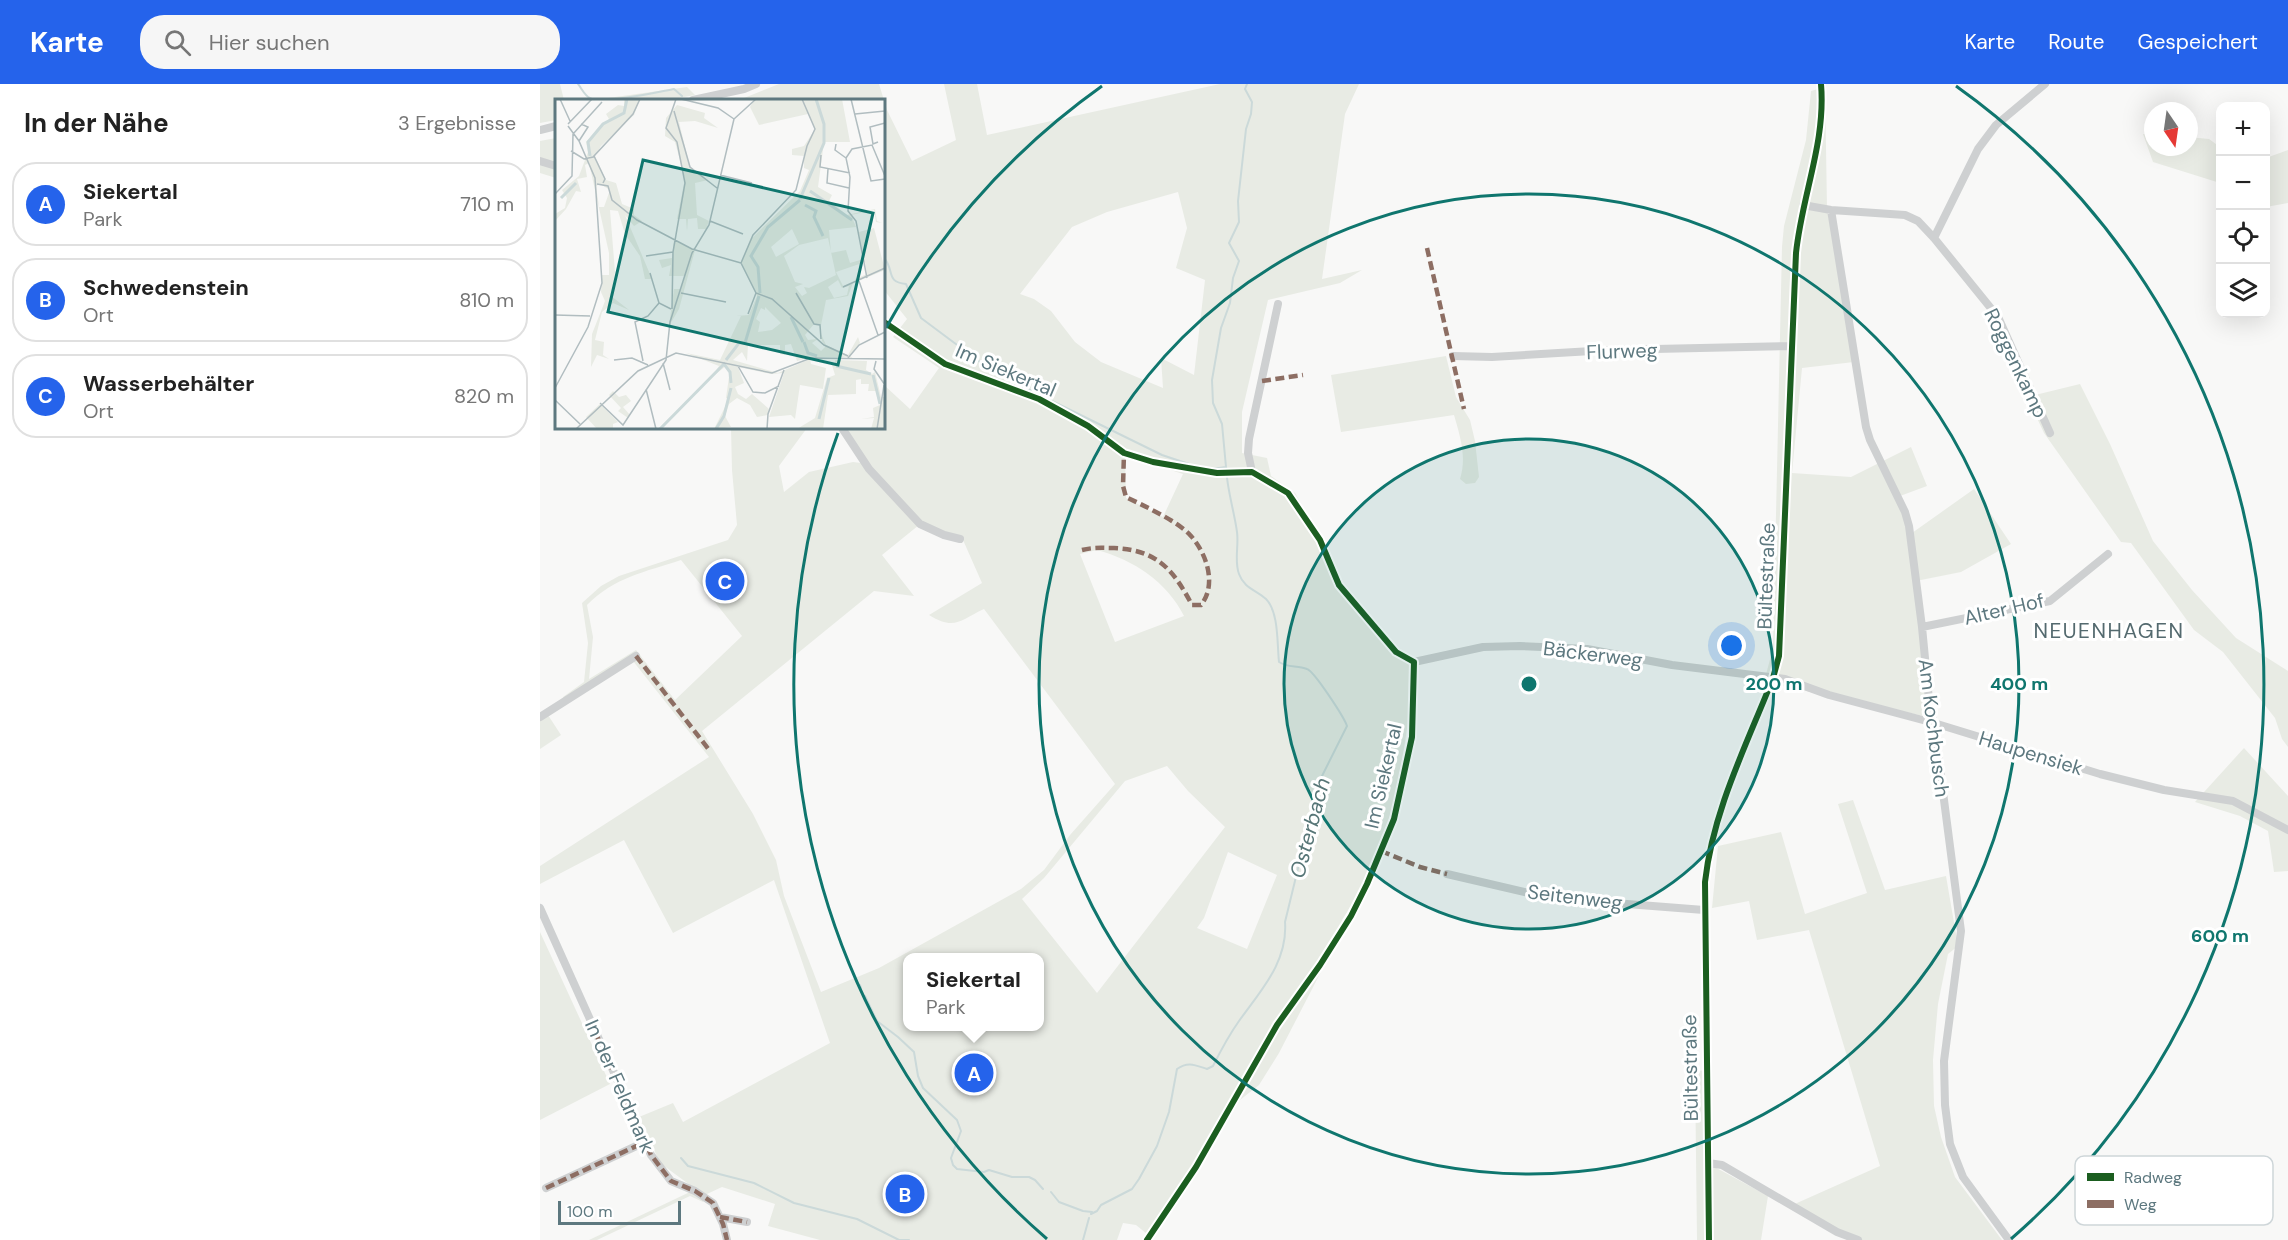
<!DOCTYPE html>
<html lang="de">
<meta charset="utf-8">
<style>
body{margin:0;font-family:"DM Sans",sans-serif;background:#f6f6f6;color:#222}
.controls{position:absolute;right:18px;top:18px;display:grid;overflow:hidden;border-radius:12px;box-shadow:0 6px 24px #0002}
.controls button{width:54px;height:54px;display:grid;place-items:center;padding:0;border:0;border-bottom:2px solid #e0e0e0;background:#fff;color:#222;font:30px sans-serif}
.compass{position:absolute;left:1604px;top:18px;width:54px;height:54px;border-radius:50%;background:#fff;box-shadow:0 6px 24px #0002;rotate:167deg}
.scale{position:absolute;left:18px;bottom:15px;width:123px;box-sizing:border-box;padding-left:6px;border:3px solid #5d787f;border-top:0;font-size:16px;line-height:21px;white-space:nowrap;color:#5d787f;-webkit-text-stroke:4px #fff;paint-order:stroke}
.you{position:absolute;left:1192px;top:562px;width:21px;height:21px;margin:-15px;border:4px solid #fff;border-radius:50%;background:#1a73e8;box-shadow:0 0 0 9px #1a73e833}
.badge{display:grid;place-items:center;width:39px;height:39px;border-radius:50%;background:#2563eb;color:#fff;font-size:20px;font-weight:700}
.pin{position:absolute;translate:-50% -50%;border:3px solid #fff;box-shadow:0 2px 6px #0006}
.popup{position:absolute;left:363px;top:869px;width:141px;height:78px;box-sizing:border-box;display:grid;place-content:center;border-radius:12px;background:#fff;filter:drop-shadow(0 2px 4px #0005);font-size:20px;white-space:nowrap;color:#767676}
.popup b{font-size:22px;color:#222}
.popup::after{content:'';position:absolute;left:50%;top:100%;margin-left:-12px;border:12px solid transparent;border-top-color:#fff}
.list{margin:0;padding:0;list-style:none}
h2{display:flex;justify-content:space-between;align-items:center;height:78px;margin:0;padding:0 24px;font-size:26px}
h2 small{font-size:20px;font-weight:400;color:#767676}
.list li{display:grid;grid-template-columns:39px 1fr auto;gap:18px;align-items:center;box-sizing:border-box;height:84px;margin:0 12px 12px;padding:0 12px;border:2px solid #e0e0e0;border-radius:24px}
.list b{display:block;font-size:22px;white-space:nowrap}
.list p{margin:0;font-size:20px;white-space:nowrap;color:#767676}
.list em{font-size:20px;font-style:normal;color:#767676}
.icon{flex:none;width:33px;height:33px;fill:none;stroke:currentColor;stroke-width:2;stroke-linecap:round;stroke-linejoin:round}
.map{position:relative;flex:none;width:1748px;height:1156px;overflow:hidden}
header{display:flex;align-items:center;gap:36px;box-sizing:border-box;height:84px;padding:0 30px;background:#2563eb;color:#fff}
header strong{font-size:28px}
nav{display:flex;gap:33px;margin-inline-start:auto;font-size:21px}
.search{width:420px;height:54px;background:#f6f6f6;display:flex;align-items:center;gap:15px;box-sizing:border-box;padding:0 21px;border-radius:24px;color:#767676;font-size:22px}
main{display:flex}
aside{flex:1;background:#fff}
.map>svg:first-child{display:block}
</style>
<header>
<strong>Karte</strong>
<div class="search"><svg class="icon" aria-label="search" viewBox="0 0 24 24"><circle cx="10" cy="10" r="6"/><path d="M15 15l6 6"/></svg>Hier suchen</div>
<nav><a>Karte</a><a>Route</a><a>Gespeichert</a></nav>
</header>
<main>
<aside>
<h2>In der Nähe<small>3 Ergebnisse</small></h2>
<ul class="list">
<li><span class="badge">A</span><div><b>Siekertal</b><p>Park</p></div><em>710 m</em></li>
<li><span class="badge">B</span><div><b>Schwedenstein</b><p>Ort</p></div><em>810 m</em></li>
<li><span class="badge">C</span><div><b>Wasserbehälter</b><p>Ort</p></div><em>820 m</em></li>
</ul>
</aside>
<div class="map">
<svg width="1748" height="1156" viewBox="0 0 1748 1156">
<rect width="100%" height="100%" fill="#f8f8f7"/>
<path fill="#e8ebe4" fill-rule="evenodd" d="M0,0H20L24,16H16V36L0,39Z
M239,0H339L347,26L372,77L416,56L404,0H437L447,51L680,0H819L805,30L782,195L822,186L800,199L728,216L702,328V369L727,374L731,392L755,409L779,451L800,503L864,571L873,572C872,586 873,600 871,613C866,660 855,723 839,767C830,791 816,814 802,836H811L785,880L739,969L719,1001L700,1016L658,1084L612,1154L596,1141L583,1139L577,1156H280L228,1142L235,1120L182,1103L167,1110L163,1118L150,1112L57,1156H49L152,1107L154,1104L120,1079L99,1033L133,1019L143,1038L290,959L234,796L133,849L84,756L0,800V782L169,673L93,577L26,620L23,613L44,598L48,559L42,519L61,502L79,492L188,456L197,441L192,386L191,344H267L239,382L244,408L269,388L313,378L321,379L298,344H344V301L370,325L399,284L353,253L367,235L344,206V16H199ZM638,108L647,144L636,184L665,196L654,291L621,274L623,304L561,278L535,258L511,227L494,215L480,210L532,143L567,128ZM585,371L643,390L623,433L586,414ZM379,441L423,456L442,499L389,531C415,547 420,536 444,525L575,700L530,751L504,786L481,805L339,884L281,908L244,812L236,776L213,730L162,647L334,507L374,512L342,471ZM557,466C594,476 627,498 644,532L575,558L540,470ZM141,476L202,552L135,616L96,566L49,595L53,553L47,521C75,493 105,488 141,476ZM627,682L648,707L685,743L557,909L482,815L504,794L585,697ZM688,768L737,791L707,865L657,844L664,834ZM368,874H500V942H368Z
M147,3L155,11L128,16H68V14Z
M1285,3L1287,124L1314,278L1262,284L1252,389L1311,393L1371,363L1387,402L1360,412L1372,449L1434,405L1471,460L1421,488L1376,497L1393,634L1224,598L1233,564L1242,163L1244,142L1266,56L1271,7Z
M1603,50H1613V63H1649V53L1669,55L1680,63V99L1613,78Z
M16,54V94L0,89V57Z
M1748,66V119L1726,123V74Z
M906,272L916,313L930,336L935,357L939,393L935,399L926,400L920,395C927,373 920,352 914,331L801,348L791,291Z
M1540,300L1570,360L1613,457L1652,506L1696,554L1748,587V663L1742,655L1735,634L1683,568L1654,546L1591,459L1581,458L1504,349L1487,313Z
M8,631L21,651L0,665V637Z
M1704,664L1748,712V787L1734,788L1728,747L1700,732L1655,718Z
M1313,716L1345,806L1406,792L1418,862L1408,870L1398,920L1393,976L1394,1022L1401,1053L1415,1093L1462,1156H1308L1248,1123L1340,1082L1269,846L1217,856L1209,817L1172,824L1178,762L1241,748L1265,830L1327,809L1298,720Z
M0,848L70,1000L0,1036Z
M1170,986L1171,1081L1228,1112L1221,1156H1157L1155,987Z"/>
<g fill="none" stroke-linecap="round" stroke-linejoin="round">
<path stroke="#cbd9d9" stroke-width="2" d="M38,0C42,5 45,12 50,14C62,21 118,8 134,5L142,12
M344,174C355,186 345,198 366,200L381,234L452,287L500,311
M508,315L622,371L649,380
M686,383L682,340L673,319L672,296L681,244L690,219L693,194L699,177L689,159L699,138L698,117L706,45L711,30L712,18L705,5L707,0
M320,901L321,904
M325,912L337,937L358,953L374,968L378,992L383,1004L417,1036L421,1047L411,1074L413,1081L417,1085L444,1088L449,1086L472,1093H489L495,1096L503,1105
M141,1074L148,1082L214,1099L254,1119L317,1135L359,1156
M511,1108L519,1118L543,1127L552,1128
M551,1130L557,1127L561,1121L592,1105L599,1095L617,1062L629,1028L637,985C648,977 655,981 667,985L673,982C681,966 689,951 699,937C721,906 748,878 745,838L779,698L807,642C804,633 774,587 767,585C757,581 748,584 739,578C737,560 739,528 726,515C716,506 704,504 699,490C694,477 699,461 697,448C694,426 687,406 686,383L672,385
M360,1156H369
M543,1156L549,1134"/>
<path stroke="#ced0d1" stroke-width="8" d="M153,16L204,5L216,0
M0,46L16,42
M0,77L16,82
M1263,121L1291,126L1365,131L1378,137L1394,154L1458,233L1510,349
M1291,126L1326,343L1330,356L1365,428L1369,442L1382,543L1389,616L1394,639L1421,847L1404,977L1405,1021L1410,1060L1423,1093L1469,1156
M1394,154L1438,65L1456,41L1505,0
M344,238L405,280L499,315L548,342L584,369L613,378L677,389L712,388L748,409L780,456L799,501L856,568L874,578
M913,272L952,273L1069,266L1252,262
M302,344L329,385L380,440L404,451L420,455
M712,388L708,369L709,355L738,220
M1382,543L1510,517L1568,470
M874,578L943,563L980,562L1047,565L1132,581L1245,595L1289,611L1394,639L1560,690L1624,706L1693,717L1748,746
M0,633L96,572
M907,790L1010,814L1164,826
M0,824L111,1071L131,1097L155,1107L173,1119L183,1140L187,1156
M1168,1079L1182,1081L1297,1148L1318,1156
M6,1104L105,1058
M180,1133L207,1138
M607,1156L656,1083L737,941L780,881L811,832L827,800L854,735L872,653L874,578
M1169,1156L1165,798C1173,726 1207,660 1233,594L1239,572L1256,169C1262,111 1286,58 1281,0"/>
<path stroke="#8d6e63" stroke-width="4.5" stroke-dasharray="9 4.5" stroke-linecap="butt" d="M887,164L924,325
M722,297L763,291
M542,466C554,463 562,464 574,464C617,466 633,485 652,521H661C677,501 667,470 651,452C638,437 604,422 586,413L583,402L584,369
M96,572L170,667
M841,767L880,783L907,790
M57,952L111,1071L131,1097L155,1107L173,1119L183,1140L187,1156
M6,1104L105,1058
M180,1133L207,1138"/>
<g stroke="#fff" stroke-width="10">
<path id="cycleway" d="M344,238L405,280L499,315L548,342L584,369L613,378L677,389L712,388L748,409L780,456L799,501L856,568L874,578L872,653L854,735L827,800L811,832L780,881L737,941L656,1083L607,1156
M1169,1156L1165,798C1173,726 1207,660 1233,594L1239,572L1256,169C1262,111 1286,58 1281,0"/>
</g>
<use href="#cycleway" stroke="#1b5e20" stroke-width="6"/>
</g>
<circle cx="989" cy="600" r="245" fill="#0f766e" fill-opacity=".12"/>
<g fill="none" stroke="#0f766e" stroke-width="3">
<circle cx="989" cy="600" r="245"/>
<circle cx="989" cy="600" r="490"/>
<path d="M507 1155A735 735 0 0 1 298 349M346 244A735 735 0 0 1 562 2M1416 2A735 735 0 0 1 1471 1155"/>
</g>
<g text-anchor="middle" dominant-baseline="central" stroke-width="6" stroke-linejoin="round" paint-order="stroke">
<g font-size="20" fill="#5d787f" stroke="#fff">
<text transform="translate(1082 267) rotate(-2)">Flurweg</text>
<text transform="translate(1476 279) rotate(64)">Roggenkamp</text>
<text transform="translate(466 286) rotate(23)">Im Siekertal</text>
<text transform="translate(1226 492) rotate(-88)">Bültestraße</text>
<text transform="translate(1464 525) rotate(-13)">Alter Hof</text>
<text transform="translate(1053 570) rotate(7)">Bäckerweg</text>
<text transform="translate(1394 644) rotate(83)">Am Kochbusch</text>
<text transform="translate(1491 669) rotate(17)">Haupensiek</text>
<text transform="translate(843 692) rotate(-77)">Im Siekertal</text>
<text transform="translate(1035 813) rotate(7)">Seitenweg</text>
<text transform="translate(1150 984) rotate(-91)">Bültestraße</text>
<text transform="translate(80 1002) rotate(66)">In der Feldmark</text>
</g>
<g font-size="21" letter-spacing="1.5" fill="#546a6f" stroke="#fff">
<text x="1569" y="547">NEUENHAGEN</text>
</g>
<g font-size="21" font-style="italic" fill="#577677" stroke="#fff">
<text transform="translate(770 744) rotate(-75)">Osterbach</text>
</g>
</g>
<g transform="translate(15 15)">
<rect width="330" height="330" fill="#f8f8f7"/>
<path d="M69,0H85L79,16L46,47L40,57L51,81L61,84L67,105L79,110V116L87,122L79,127L70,116L97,180H90L85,157L70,135L63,112L55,111L60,173L56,197L74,211L58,204L47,213L40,241L49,243L48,256L54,260L42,256L36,268L37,235L50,202L46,193L47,176H54V154L34,64L30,66L32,78L22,80L26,93L21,92L11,110L0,122V115L10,109L12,99L7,91L24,77L33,53L31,43L54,20L51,15L63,6L69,7ZM45,85L55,91L49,108H44L41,87ZM189,0H287L295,43H269L263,88L277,96L274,102L292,116L320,110L322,122L327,124L321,123L319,111L296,116L301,128L274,131L276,154L291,151L295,164L309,160L304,133L319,129L330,171L301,183L300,180L312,175L310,163L281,173L288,187L298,184L293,197L271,201L266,226L259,225L250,236L253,241L263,240L257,244L266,252L271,247L267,242L266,235L271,246L293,256L303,238L305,244L295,257L299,260L286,256L292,258H257L242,262L236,245L230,246V256L225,255V246H193L192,262L187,253L178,261L223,274L255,260L256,265L271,269L268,290L245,286L240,320L236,316L214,318L229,274L216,275L183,268L189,284L180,288L183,295L191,300L197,295L214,310L213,316L202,318L195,306L182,299L174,305L170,317L176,328L159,330L174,300L171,299L175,271L171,267L157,278L164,267L131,254L165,261L186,217H181L194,216L202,197L186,165L196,140L245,92L254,71L249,69V57L237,56V50L249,47L260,30L253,15L204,26L195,8L199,1ZM237,130L244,145L221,158L216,148ZM273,139L281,176L254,189L249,188L252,194L247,197L240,188L248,185L240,183L229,157L244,146ZM283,181L287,189L294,187L292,196L279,199L273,188ZM210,208L226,224L217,231L203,233L205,223L201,220L206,209L210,211ZM122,6L150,14L149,19L163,29L140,22L124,23L135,68L153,81L140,84L142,116L154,122L151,130H143L142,119L133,120L132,132L131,120H122L130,80L120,43L110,37L111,19ZM119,141L140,151L124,210L114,227L119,190H126L130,177H114L116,166L107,169L104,161L117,159ZM280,261L312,262L311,271L317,275L320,273L326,298H330V330H316L319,319L306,320L319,318L318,309L325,306L322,292H313L314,285H306V280L301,281V295L273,296L268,330H242L260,319L272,279L280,276L276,263L280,266ZM58,292L64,298L71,296L76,302L68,308L75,316L73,319L63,312L66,309L54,296ZM45,305L63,323L58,325V330H42L31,318Z" fill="#e8ebe4" fill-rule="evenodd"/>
<path fill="none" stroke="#cbd9d9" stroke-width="3" d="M35,57L33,43L48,25L69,14L72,0M255,92L297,121M6,99L21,84M245,100L269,44V25L261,0M250,106L261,112L259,118L268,137M205,194L203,168L196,157L213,128L245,101M236,218L248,243M249,243L253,254L262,257M171,261L184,244H190L204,197M281,267L316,275M318,276L325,305M264,320L274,279M105,330L169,265L175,273L176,284M161,330L169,317L176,289"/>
<path fill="none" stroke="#b1bdc0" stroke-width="1.5" d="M5,0L15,22M126,0L163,9L179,20M296,0L316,82L330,80M119,12L135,68L162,89M300,15L330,12M179,20L201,0M13,25L37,0M24,42L33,28L26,25M323,43L318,45L315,28L330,24M281,45L280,51L291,59M16,52L29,60L38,58L78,15L85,0M266,56L265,68L295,74M39,57L50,80L48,84M273,70L272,84L294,89M165,76L197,84M42,85L53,87L57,101L82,121L137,150L186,164M0,95L17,77L18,35L47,3M155,122L188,135M91,157L118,153M186,164L198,136L241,91L252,47L260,30L247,0M186,164L201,194L217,200L269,246L293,257M95,174L104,204L116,210M312,179L301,122L293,112L295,78L291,59L297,50L317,46L330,77M304,182L323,236M288,188L330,169M126,194L171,203M241,194L259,225L265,226L266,240M117,210L118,153L130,84L122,43L111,29L121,0M193,215L201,194M0,216L35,217M293,259L304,246L330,233M59,261L77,259L93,266M88,262L80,223L93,217L104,204M321,262L319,270L330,286M108,264L115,291M183,267L198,293L210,294L224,287M0,289L33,228L47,184L40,79L24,42L13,27M91,290L101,330M0,301L25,325M45,304L68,326L111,261L115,223L137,154L154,126L179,20M21,330L83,272L121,254L217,274L256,259L330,260M212,330L213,315L229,271M322,330L329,286"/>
<path fill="#0f766e" fill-opacity="0.15" stroke="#0f766e" stroke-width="3" d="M88,61L318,114L283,266L53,213Z"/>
<rect width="330" height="330" fill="none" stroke="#5d787f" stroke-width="3"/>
</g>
<rect x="1535" y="1072" width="198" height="69" rx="9" fill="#fff" stroke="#ced6d9" stroke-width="1.5"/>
<rect x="1547" y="1089" width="27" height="8" fill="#1b5e20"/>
<rect x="1547" y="1116" width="27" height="8" fill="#8d6e63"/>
<g font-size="16" fill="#5d787f">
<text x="1584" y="1099">Radweg</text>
<text x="1584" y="1126">Weg</text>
</g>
<circle cx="989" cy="600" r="9" fill="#0f766e" stroke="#fff" stroke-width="3"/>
<g font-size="18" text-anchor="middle" font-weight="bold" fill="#0f766e" stroke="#fff" stroke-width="6" stroke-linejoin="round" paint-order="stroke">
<text x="1234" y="606">200 m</text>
<text x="1479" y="606">400 m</text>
<text x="1680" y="858">600 m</text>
</g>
</svg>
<div class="controls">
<button>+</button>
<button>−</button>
<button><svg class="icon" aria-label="locate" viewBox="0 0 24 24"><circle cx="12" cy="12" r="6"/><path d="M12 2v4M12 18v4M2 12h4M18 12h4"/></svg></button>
<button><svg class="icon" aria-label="layers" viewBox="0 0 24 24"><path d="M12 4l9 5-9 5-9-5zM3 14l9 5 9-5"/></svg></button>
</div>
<svg class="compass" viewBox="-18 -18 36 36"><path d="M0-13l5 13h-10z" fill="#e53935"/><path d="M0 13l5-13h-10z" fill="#767676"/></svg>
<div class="scale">100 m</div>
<div class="you"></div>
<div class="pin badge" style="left:434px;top:989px">A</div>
<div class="popup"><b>Siekertal</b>Park</div>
<div class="pin badge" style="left:365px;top:1110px">B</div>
<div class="pin badge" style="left:185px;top:497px">C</div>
</div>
</main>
